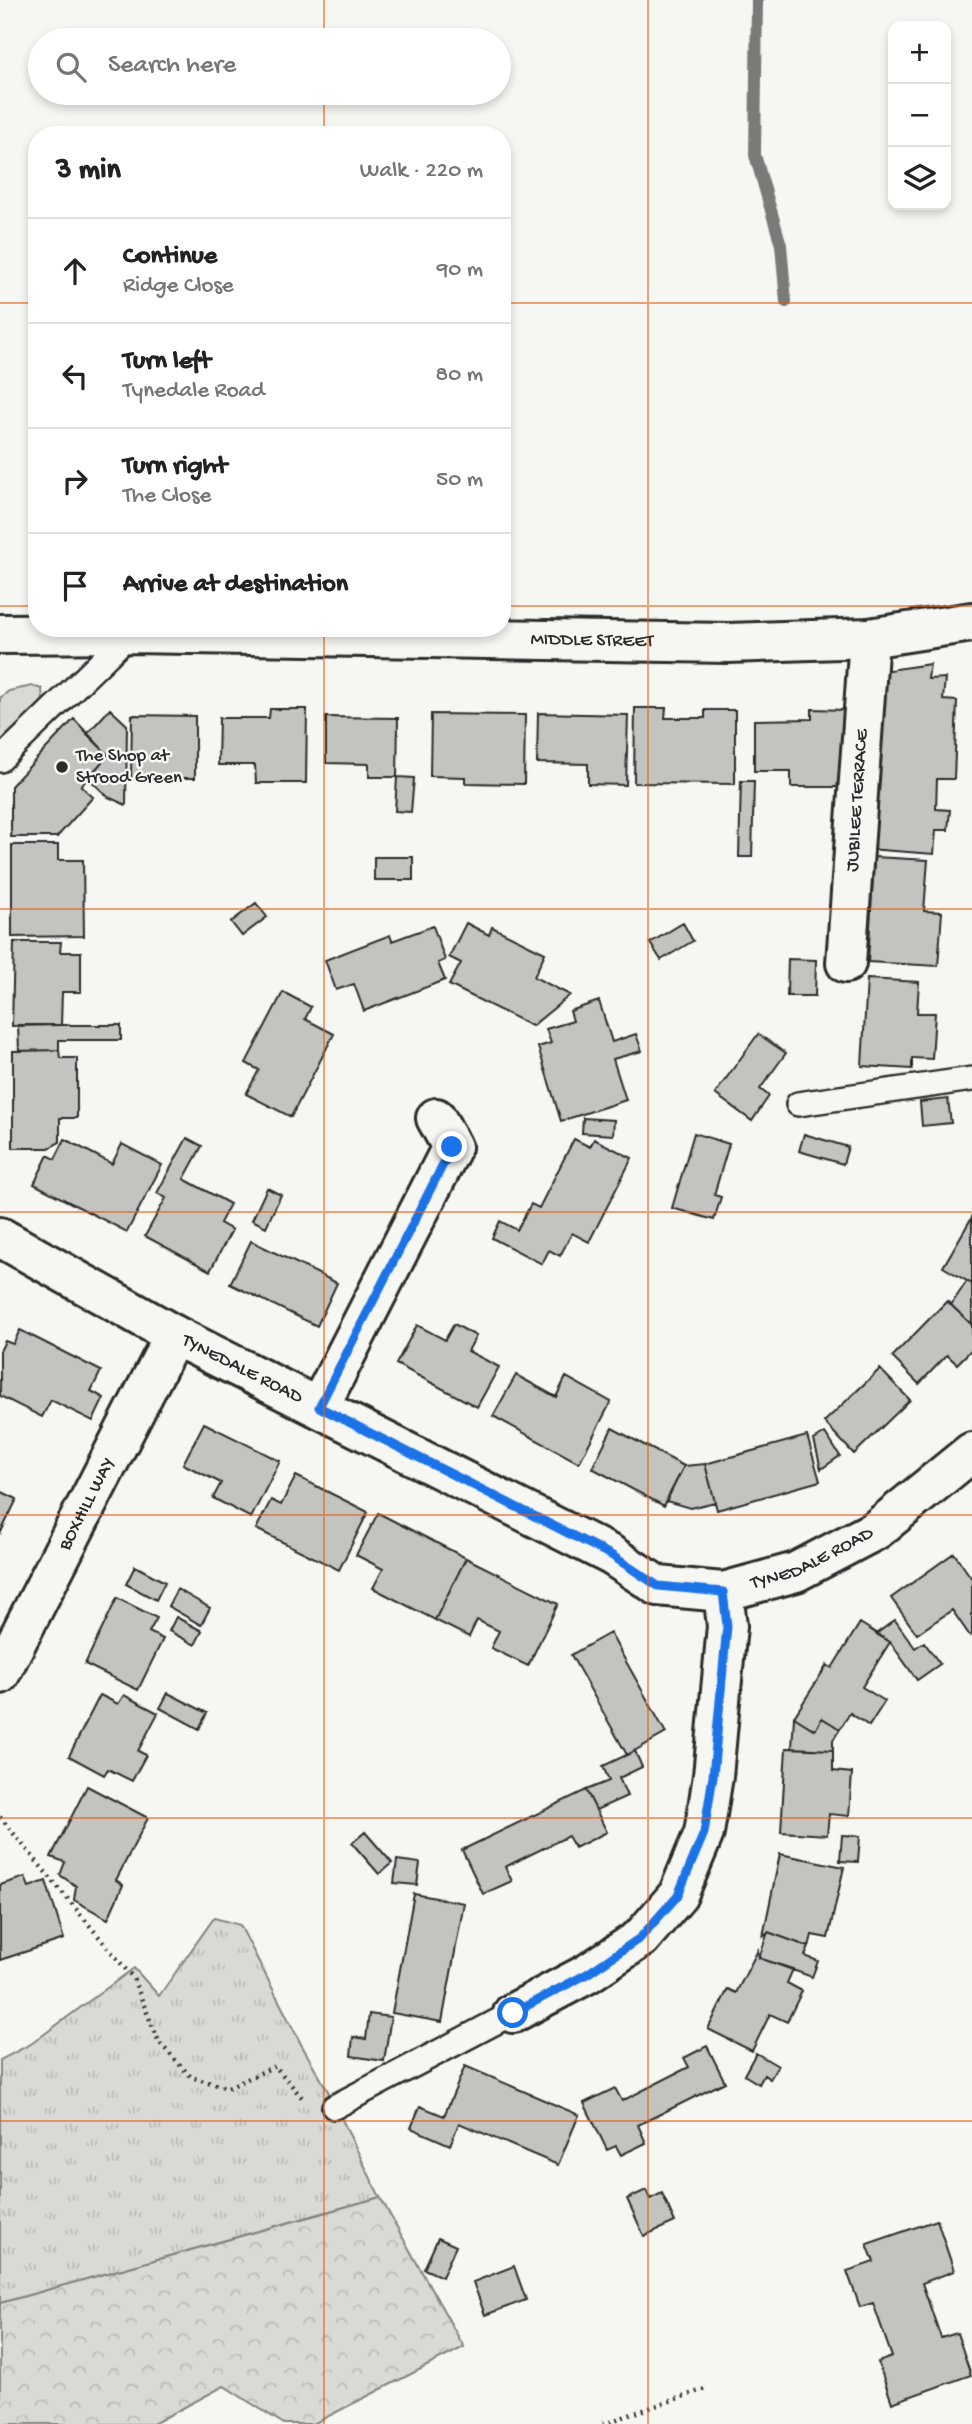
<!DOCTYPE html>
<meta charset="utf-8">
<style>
body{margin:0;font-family:"Gochi Hand",sans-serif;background:#f6f6f6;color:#222}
.controls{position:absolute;right:21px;top:21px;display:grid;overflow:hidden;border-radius:14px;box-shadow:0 4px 10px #0003}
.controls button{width:63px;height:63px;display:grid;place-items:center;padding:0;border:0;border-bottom:2px solid #e0e0e0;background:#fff;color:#222;font:35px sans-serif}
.stop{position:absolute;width:21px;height:21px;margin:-16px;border:5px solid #1a73e8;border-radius:50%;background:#fff}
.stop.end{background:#1a73e8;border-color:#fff;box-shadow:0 2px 7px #0008}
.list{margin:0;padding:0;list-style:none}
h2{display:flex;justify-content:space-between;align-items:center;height:91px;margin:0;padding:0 28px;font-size:30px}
h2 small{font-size:23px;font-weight:400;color:#767676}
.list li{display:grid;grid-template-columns:46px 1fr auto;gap:21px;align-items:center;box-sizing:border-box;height:105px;padding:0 28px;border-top:2px solid #e0e0e0}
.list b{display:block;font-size:26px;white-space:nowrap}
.list p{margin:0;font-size:23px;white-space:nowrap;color:#767676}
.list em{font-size:23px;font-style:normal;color:#767676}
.icon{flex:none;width:38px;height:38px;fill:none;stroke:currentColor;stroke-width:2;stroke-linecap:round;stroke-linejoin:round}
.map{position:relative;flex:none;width:972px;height:2424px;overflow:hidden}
.search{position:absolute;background:#fff;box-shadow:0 4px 10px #0003;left:28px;top:28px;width:483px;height:77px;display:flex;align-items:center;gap:18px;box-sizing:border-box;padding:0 24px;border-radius:38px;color:#767676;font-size:26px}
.panel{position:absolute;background:#fff;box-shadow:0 4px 10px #0003;left:28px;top:126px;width:483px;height:511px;border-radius:28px}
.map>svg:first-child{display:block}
</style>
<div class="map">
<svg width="972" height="2424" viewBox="0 0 972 2424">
<defs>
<pattern id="forest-crowns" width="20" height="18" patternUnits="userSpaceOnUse" patternTransform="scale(1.75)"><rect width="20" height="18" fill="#d9d9d5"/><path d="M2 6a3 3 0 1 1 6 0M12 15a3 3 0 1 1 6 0" fill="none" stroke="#babab7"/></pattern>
<pattern id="park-tufts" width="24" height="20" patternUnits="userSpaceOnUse" patternTransform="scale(1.75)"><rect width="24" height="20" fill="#d9d9d5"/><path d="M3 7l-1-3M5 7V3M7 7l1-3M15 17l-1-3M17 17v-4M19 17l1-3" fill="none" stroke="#babab7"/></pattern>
</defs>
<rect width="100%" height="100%" fill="#f6f6f2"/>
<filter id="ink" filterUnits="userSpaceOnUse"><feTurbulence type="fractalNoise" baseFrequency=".0143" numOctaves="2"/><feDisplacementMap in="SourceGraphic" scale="14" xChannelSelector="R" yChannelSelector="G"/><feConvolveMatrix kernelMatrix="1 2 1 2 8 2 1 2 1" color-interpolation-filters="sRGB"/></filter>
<g filter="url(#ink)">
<path fill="#d9d9d5" stroke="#828280" stroke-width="2" d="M32,686L42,689L43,701L0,749V698L9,691Z"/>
<path fill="url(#forest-crowns)" stroke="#828280" stroke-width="2" d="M380,2197L464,2347L313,2424H284L224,2386L153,2424H0V2303Z"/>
<path fill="url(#park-tufts)" stroke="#828280" stroke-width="2" d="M214,1918L240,1925L301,2044L329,2093L380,2197L0,2303V2060L31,2044L134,1968L159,1996Z"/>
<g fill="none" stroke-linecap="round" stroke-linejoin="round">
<path stroke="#7a7a78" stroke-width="12" d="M757,0L755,155L781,245L786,302"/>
</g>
<path fill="#c3c3c0" stroke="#2b2b2b" stroke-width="2" d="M930,664L928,679L945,678L943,700L957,701L954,779H937L936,809L950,810L948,830H936L934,854L868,849L882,671Z
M635,708H666L665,718H705V710H735V784L634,783Z
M110,709L127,725L126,805L108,797L88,778L108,755L87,734Z
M270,709H307L306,783H256L255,765H218L219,718H269Z
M812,709L845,710V787H791V771H754V720L812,719Z
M538,713L628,715L626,785L588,784V764L537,763Z
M431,714L525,715L524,784L465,783V777L430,776Z
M132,715L195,716V778H131Z
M326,717L398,718L397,777H369V764L326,763Z
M74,719L108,755L81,786L93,797L57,837H11V786Z
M397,777L414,778L411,812L395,811Z
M741,781H754L752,857H739Z
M12,845H58V860H83L84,936L12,937Z
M374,857H413V880H374Z
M874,857L928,860L924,911L942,912L938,966L868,962Z
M256,903L267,917L242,936L231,922Z
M466,923L489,935L492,927L545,953L534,977L570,995L532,1026L449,985L461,963L449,957Z
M683,923L693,941L661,960L650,943Z
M433,926L445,960L438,963L445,980L364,1011L354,984L336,990L325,960L390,935L392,941Z
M14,942H61L60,952H81V992H62L61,1025L12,1026Z
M788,959L816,960L815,996H787Z
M867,979L919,982L917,1013H935L932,1059L912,1058V1069L862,1066Z
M283,992L311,1007L305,1019L334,1034L291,1117L246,1094L259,1070L246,1063Z
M599,1001L612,1042L636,1034L642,1051L613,1059L626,1100L561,1121L538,1047L551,1043L546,1029L573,1021L570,1011Z
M18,1025H121V1040H59V1050L19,1051Z
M758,1034L786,1053L760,1089L769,1096L752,1121L715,1094Z
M59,1050L60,1058H77V1118H60V1142L49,1148H13V1051Z
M948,1099L951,1123L922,1126L920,1102Z
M583,1118L614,1120L613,1135L582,1133Z
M694,1133L729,1144L714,1195L721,1197L714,1220L672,1208Z
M804,1134L848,1147L843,1164L799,1151Z
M187,1138L202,1146L184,1179L230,1204L220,1223L232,1230L210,1271L145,1236L166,1198L157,1193Z
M65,1139L112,1164L122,1144L162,1165L127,1232L34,1184L48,1155L55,1159Z
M574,1139L590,1147L594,1139L632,1158L589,1242L572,1233L560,1256L549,1250L542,1264L492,1238L500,1221L517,1230L531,1204L539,1208Z
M267,1188L281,1195L266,1227L252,1220Z
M972,1217V1284L943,1267Z
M251,1241L337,1283L317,1326L230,1284Z
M967,1281L972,1284V1325L951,1305Z
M947,1301L972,1325V1349L957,1364L947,1355L919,1384L892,1357Z
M454,1324L476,1336L468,1351L499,1367L477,1407L396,1364L417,1325L445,1340Z
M20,1330L101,1371L91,1391L104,1398L93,1421L51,1400L42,1417L0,1396V1351L5,1341L13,1344Z
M880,1369L910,1400L854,1454L824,1422Z
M516,1375L556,1397L566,1377L611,1402L579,1463L493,1416Z
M204,1423L280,1461L251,1518L213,1498L221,1483L183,1464Z
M612,1428L684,1466L664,1506L592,1468Z
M825,1433L840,1456L821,1469L814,1440Z
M807,1436L820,1481L717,1510L705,1464Z
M705,1464L715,1502L690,1508L666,1501L684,1466Z
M296,1476L368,1512L339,1570L256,1529L271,1500L281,1505Z
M0,1491L17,1499L0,1534Z
M378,1513L466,1558L435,1620L373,1588L383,1569L356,1555Z
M954,1553L972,1579V1635L970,1636L952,1610L917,1634L891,1598Z
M466,1558L558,1604L528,1666L491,1648L499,1631L477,1620L469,1637L435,1620Z
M135,1566L165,1582L156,1600L126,1584Z
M177,1589L210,1608L201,1625L168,1606Z
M117,1598L157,1618L149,1632L163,1639L138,1690L85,1664Z
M176,1617L202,1631L195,1645L169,1631Z
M895,1620L915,1648L924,1642L940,1664L917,1680L890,1642L876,1634Z
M860,1623L890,1642L862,1687L885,1701L869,1726L850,1713L840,1729L822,1718L815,1730L794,1717L827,1665L832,1668Z
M610,1633L666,1733L627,1755L571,1655Z
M168,1693L207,1713L199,1729L160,1708Z
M100,1695L118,1704L124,1695L158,1713L138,1751L146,1755L132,1781L108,1769L104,1775L69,1756Z
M794,1717L815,1730L822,1718L840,1729L833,1740V1750L792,1748Z
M786,1748L833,1750V1771L852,1773L849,1816L829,1814L827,1835L781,1832Z
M635,1751L642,1767L619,1778L627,1796L596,1810L586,1790L609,1781L603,1766Z
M87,1786L148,1818L116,1880L123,1885L108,1919L74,1900L76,1886L60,1875L65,1862L51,1857Z
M586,1790L607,1832L575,1848L568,1836L505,1867L512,1881L483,1894L462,1850Z
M365,1832L392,1863L379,1874L352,1843Z
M842,1835L860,1836L858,1862L840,1861Z
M780,1854L844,1867L828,1938L812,1935L809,1947L768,1932L763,1936Z
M397,1860L420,1863L417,1885L394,1883Z
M25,1877L29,1887L46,1881L64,1939L0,1960V1885Z
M414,1894L464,1903L442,2022L392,2013Z
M768,1932L809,1947L805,1956L818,1961L812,1977L759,1958Z
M758,1950L759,1958L793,1969L787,1983L802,1991L787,2022L770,2014L752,2051L708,2029L728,1989L736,1993Z
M369,2014L391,2017L384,2061L351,2056L353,2037L366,2039Z
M707,2046L725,2082L638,2125L646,2143L621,2155L616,2146L607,2150L584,2103L615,2088L622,2101L689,2067L684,2058Z
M756,2053L778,2066L770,2079L764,2075L759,2084L744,2075Z
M465,2066L579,2115L558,2165L459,2123L450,2145L411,2128L420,2106L444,2116Z
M646,2190L650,2199L662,2193L675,2222L644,2236L627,2199Z
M937,2220L954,2271L922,2283L941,2338L957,2333L971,2375L892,2403L878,2362L892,2357L873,2303L860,2307L847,2271L874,2262L867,2244Z
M438,2238L456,2246L442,2277L424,2269Z
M514,2266L526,2300L485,2315L473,2282Z"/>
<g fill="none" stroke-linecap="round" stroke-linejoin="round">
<g stroke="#2b2b2b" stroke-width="28">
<path id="service" d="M0,760L131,633
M798,1104L972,1079
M334,2107L513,2013"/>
</g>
<g stroke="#2b2b2b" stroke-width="44">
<g id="minor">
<path id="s1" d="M846,963L869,638"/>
<path id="s2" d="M0,1237L174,1335L611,1555L658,1586L723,1592L796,1572L876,1530L972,1452"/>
<path d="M319,1407L452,1147L436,1118"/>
<path id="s3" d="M0,1674L174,1335"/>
<path d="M513,2013L587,1974L641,1938L678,1895L704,1833L713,1776L727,1626L723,1592"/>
</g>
</g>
<g stroke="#2b2b2b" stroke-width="44">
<g id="tertiary">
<path id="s4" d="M0,634L131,633L729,643L869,638L972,622"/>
</g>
</g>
<path stroke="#2b2b2b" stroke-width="4.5" stroke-dasharray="2 5" stroke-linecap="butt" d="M0,1817L133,1978L159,2042L191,2077L228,2088L275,2066L305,2101
M603,2424L708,2388"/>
<use href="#service" stroke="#f6f6f2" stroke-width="23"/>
<use href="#minor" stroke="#f6f6f2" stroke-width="38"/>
<use href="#tertiary" stroke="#f6f6f2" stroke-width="38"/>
</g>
</g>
<g fill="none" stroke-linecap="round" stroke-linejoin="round" filter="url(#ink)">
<path stroke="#1a73e8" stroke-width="9" d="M452,1147L319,1407L611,1555L658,1586L723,1592L727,1626L713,1776L704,1833L678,1895L640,1938L587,1974L513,2013"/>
</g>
<path fill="none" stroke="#e8590c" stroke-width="2" stroke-opacity="0.55" d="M324,0V40M648,0V2424M324,93V135M0,303H37M502,303H972M0,606H37M502,606H972M324,628V2424M0,909H972M0,1212H972M0,1515H972M0,1818H972M0,2121H972"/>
<circle fill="#2b2b2b" stroke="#f6f6f2" stroke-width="2.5" cx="62" cy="767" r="7"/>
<g text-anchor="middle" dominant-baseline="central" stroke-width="5" stroke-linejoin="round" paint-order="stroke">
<g font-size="19" fill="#2b2b2b" stroke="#f6f6f2">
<text stroke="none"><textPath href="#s4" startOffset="592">MIDDLE STREET</textPath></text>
<text stroke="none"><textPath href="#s1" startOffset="163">JUBILEE TERRACE</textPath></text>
<text stroke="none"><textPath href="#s2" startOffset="276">TYNEDALE ROAD</textPath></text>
<text stroke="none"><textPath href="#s3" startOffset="191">BOXHILL WAY</textPath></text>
<text stroke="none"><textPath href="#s2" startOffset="906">TYNEDALE ROAD</textPath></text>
</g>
<g font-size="19" fill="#2b2b2b" stroke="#f6f6f2" text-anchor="start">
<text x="76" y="756">The Shop at<tspan x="76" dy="22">Strood Green</tspan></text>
</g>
</g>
</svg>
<div class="controls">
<button>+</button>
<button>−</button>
<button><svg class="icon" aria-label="layers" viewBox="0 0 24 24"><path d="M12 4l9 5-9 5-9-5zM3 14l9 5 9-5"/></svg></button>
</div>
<div class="stop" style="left:513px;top:2013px"></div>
<div class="stop end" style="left:452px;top:1147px"></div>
<div class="search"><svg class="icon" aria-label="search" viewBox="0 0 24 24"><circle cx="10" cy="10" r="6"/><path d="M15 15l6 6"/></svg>Search here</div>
<section class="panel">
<h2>3 min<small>Walk · 220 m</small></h2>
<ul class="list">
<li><svg class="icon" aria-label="ahead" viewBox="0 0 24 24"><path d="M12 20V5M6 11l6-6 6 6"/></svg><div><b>Continue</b><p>Ridge Close</p></div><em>90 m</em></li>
<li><svg class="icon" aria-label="left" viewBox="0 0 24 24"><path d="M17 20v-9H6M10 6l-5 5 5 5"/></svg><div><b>Turn left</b><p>Tynedale Road</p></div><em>80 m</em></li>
<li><svg class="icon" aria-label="right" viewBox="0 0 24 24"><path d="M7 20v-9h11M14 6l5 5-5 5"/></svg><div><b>Turn right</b><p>The Close</p></div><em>50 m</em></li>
<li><svg class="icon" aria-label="arrive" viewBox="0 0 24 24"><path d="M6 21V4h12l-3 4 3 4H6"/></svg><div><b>Arrive at destination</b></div></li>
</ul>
</section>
</div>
